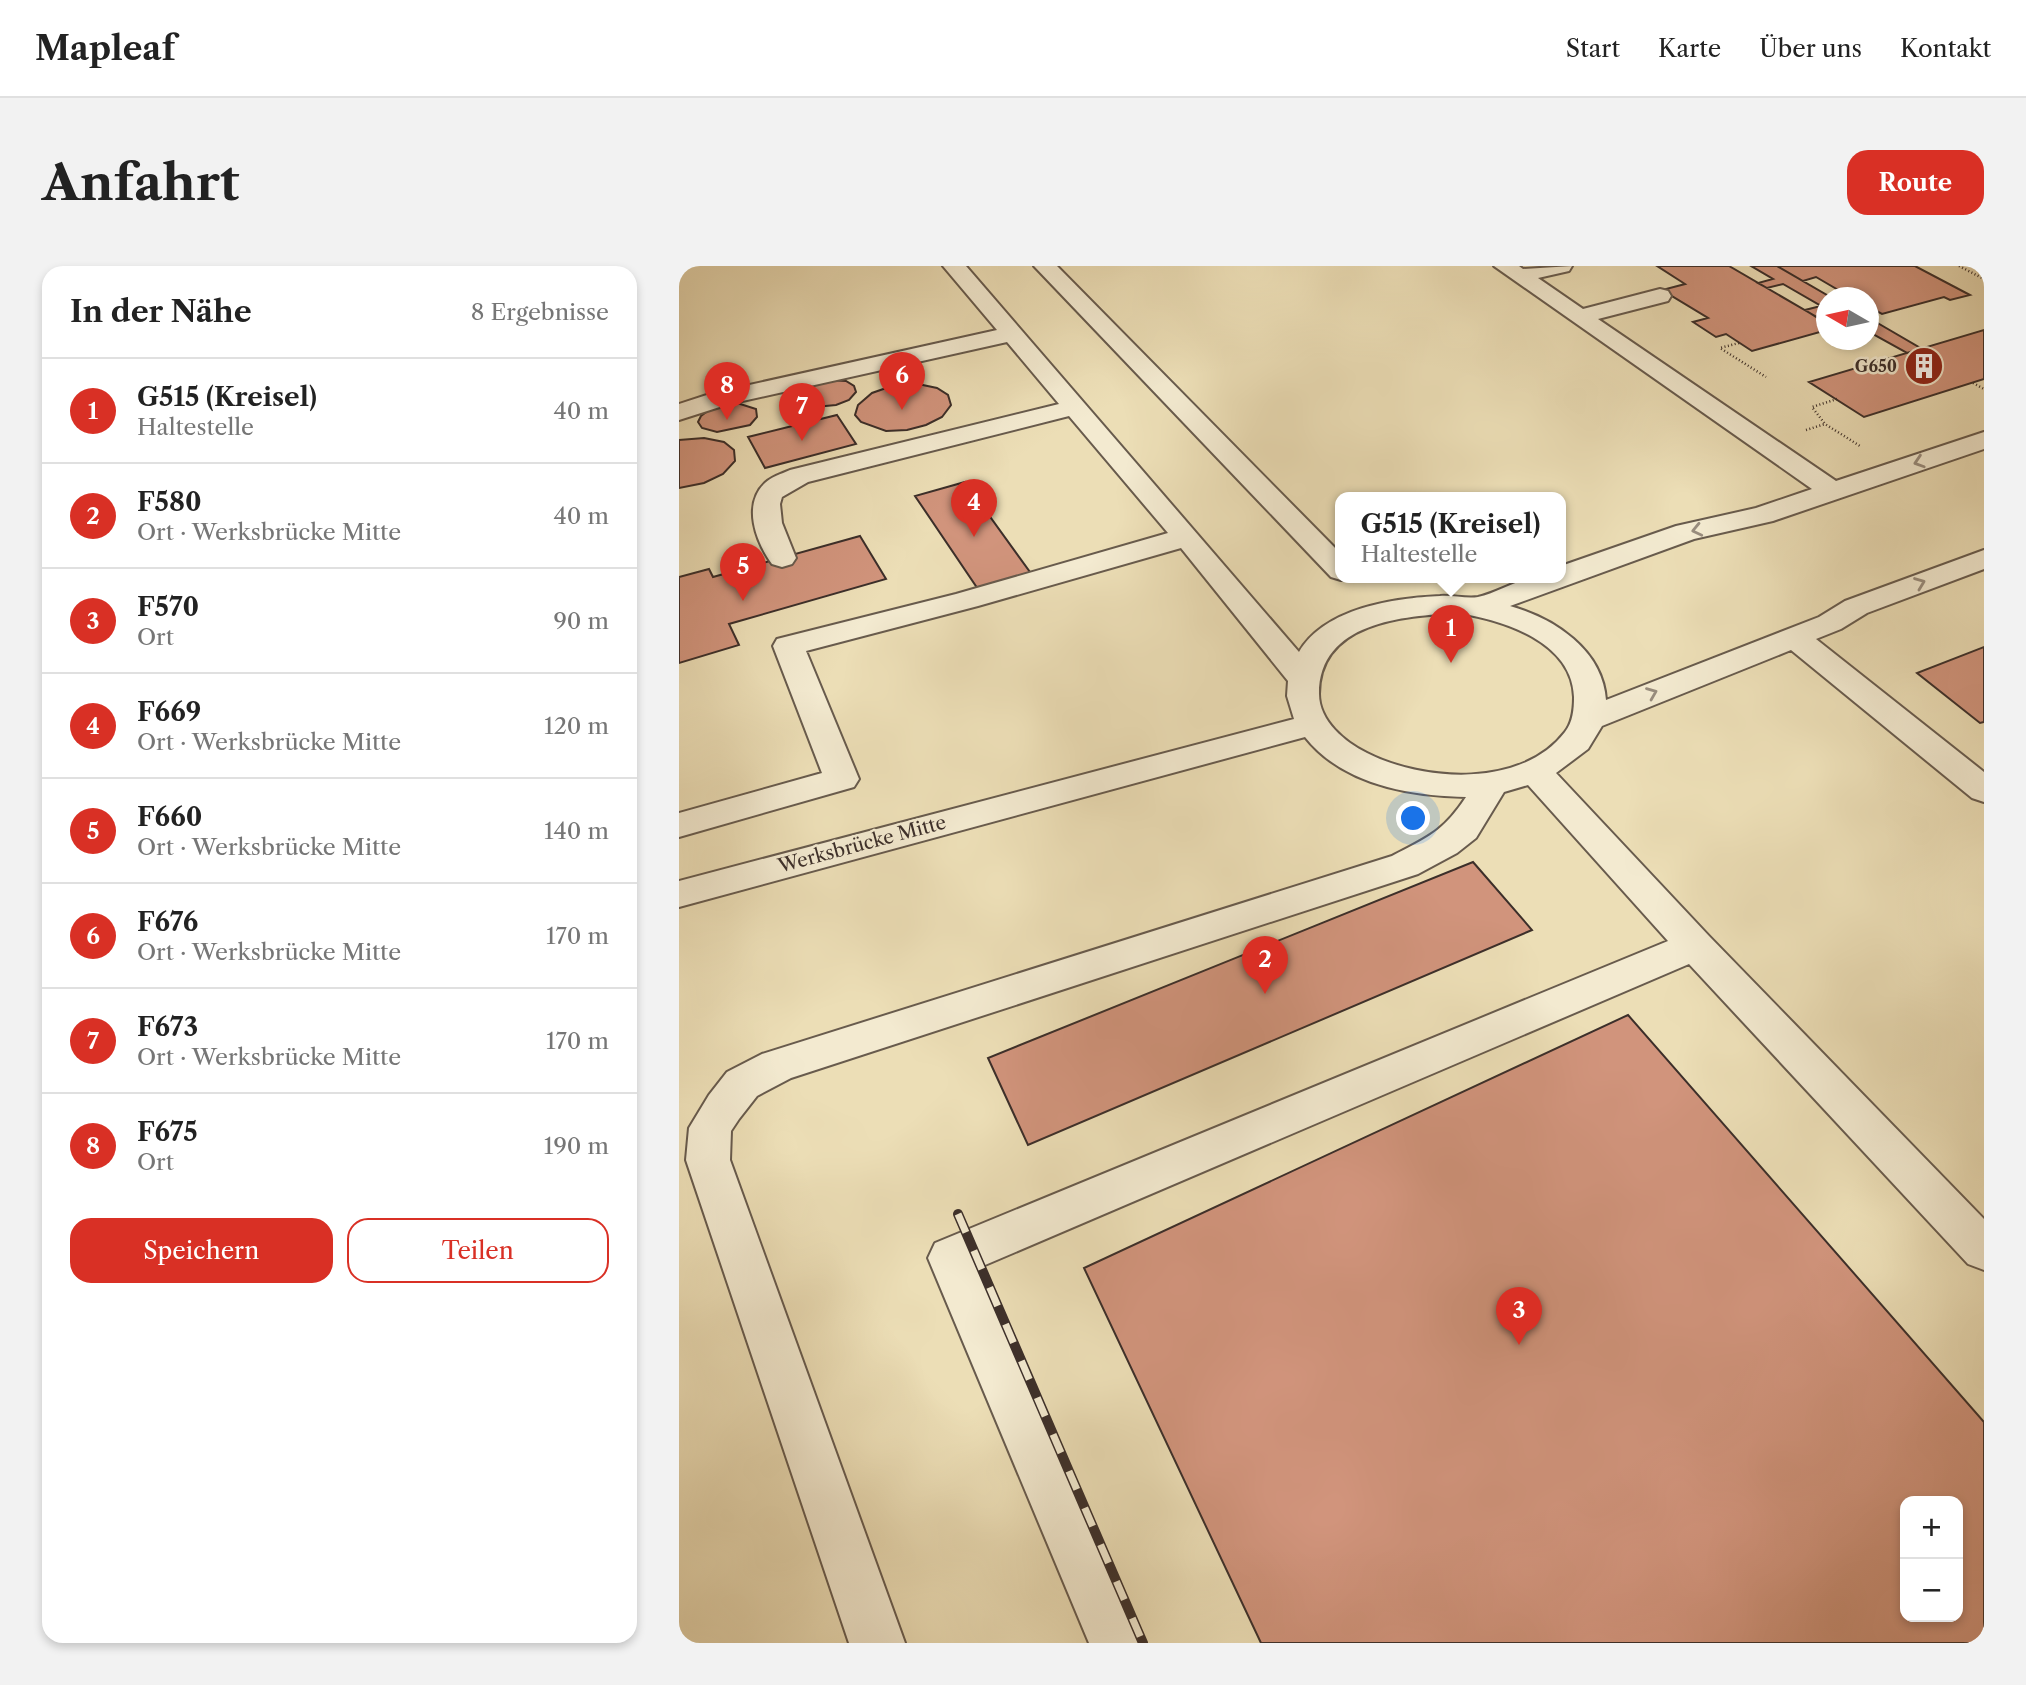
<!DOCTYPE html>
<html lang="de">
<meta charset="utf-8">
<style>
body{margin:0;font-family:"Libre Caslon Text",serif;background:#f2f2f2;color:#222}
.controls{position:absolute;right:21px;bottom:21px;display:grid;overflow:hidden;border-radius:14px;box-shadow:0 4px 10px #0003}
.controls button{width:63px;height:63px;display:grid;place-items:center;padding:0;border:0;border-bottom:2px solid #e0e0e0;background:#fff;color:#222;font:35px sans-serif}
.compass{position:absolute;left:1137px;top:21px;width:63px;height:63px;border-radius:50%;background:#fff;box-shadow:0 4px 10px #0003;rotate:279deg}
.you{position:absolute;left:735px;top:553px;width:24px;height:24px;margin:-18px;border:5px solid #fff;border-radius:50%;background:#1a73e8;box-shadow:0 0 0 10px #1a73e833}
.badge{display:grid;place-items:center;width:46px;height:46px;border-radius:50%;background:#d93025;color:#fff;font-size:23px;font-weight:700}
.pin{position:absolute;translate:-50% -58px;filter:drop-shadow(0 2px 4px #0008)}
.pin::after{content:'';position:absolute;top:37px;width:24px;height:21px;background:inherit;clip-path:polygon(0 0,100% 0,50% 100%)}
.popup{position:absolute;left:656px;top:226px;width:231px;height:91px;box-sizing:border-box;display:grid;place-content:center;border-radius:14px;background:#fff;filter:drop-shadow(0 2px 5px #0005);font-size:23px;white-space:nowrap;color:#767676}
.popup b{font-size:26px;color:#222}
.popup::after{content:'';position:absolute;left:50%;top:100%;margin-left:-14px;border:14px solid transparent;border-top-color:#fff}
.list{margin:0;padding:0;list-style:none}
h2{display:flex;justify-content:space-between;align-items:center;height:91px;margin:0;padding:0 28px;font-size:30px}
h2 small{font-size:23px;font-weight:400;color:#767676}
.list li{display:grid;grid-template-columns:46px 1fr auto;gap:21px;align-items:center;box-sizing:border-box;height:105px;padding:0 28px;border-top:2px solid #e0e0e0}
.list b{display:block;font-size:26px;white-space:nowrap}
.list p{margin:0;font-size:23px;white-space:nowrap;color:#767676}
.list em{font-size:23px;font-style:normal;color:#767676}
.actions{display:flex;gap:14px;padding:21px 28px}
.actions a{flex:1;padding:16px 0;border:2px solid #d93025;border-radius:21px;text-align:center;font-size:24px;color:#d93025}
.actions .main{background:#d93025;color:#fff}
.map{position:relative;flex:none;width:1305px;height:1377px;overflow:hidden;border-radius:21px}
header{display:flex;align-items:center;gap:42px;box-sizing:border-box;height:98px;padding:0 35px;background:#fff;border-bottom:2px solid #e0e0e0}
header strong{font-size:33px}
nav{display:flex;gap:38px;margin-inline-start:auto;font-size:24px}
.intro{display:flex;align-items:center;justify-content:space-between;box-sizing:border-box;height:168px;padding:0 42px}
h1{margin:0;font-size:49px}
.button{padding:18px 32px;border-radius:21px;background:#d93025;color:#fff;font-size:24px;font-weight:700}
main{display:flex;gap:42px;padding:0 42px}
aside{flex:1;background:#fff;border-radius:21px;box-shadow:0 4px 10px #0003}
.map>svg:first-child{display:block}
</style>
<header>
<strong>Mapleaf</strong>
<nav><a>Start</a><a>Karte</a><a>Über uns</a><a>Kontakt</a></nav>
</header>
<div class="intro"><h1>Anfahrt</h1><a class="button">Route</a></div>
<main>
<aside>
<h2>In der Nähe<small>8 Ergebnisse</small></h2>
<ul class="list">
<li><span class="badge">1</span><div><b>G515 (Kreisel)</b><p>Haltestelle</p></div><em>40 m</em></li>
<li><span class="badge">2</span><div><b>F580</b><p>Ort · Werksbrücke Mitte</p></div><em>40 m</em></li>
<li><span class="badge">3</span><div><b>F570</b><p>Ort</p></div><em>90 m</em></li>
<li><span class="badge">4</span><div><b>F669</b><p>Ort · Werksbrücke Mitte</p></div><em>120 m</em></li>
<li><span class="badge">5</span><div><b>F660</b><p>Ort · Werksbrücke Mitte</p></div><em>140 m</em></li>
<li><span class="badge">6</span><div><b>F676</b><p>Ort · Werksbrücke Mitte</p></div><em>170 m</em></li>
<li><span class="badge">7</span><div><b>F673</b><p>Ort · Werksbrücke Mitte</p></div><em>170 m</em></li>
<li><span class="badge">8</span><div><b>F675</b><p>Ort</p></div><em>190 m</em></li>
</ul>
<div class="actions"><a class="main">Speichern</a><a>Teilen</a></div>
</aside>
<div class="map">
<svg width="1305" height="1377" viewBox="0 0 1305 1377">
<rect width="100%" height="100%" fill="#ecdeb6"/>
<filter id="stains"><feTurbulence type="fractalNoise" baseFrequency=".00286" numOctaves="4"/><feColorMatrix values="0 0 0 0 .2 0 0 0 0 .09 0 0 0 0 .02 0 0 0 .5 -.17"/></filter>
<radialGradient id="worn" r=".72"><stop offset=".6" stop-color="#630" stop-opacity="0"/><stop offset="1" stop-color="#630" stop-opacity=".3"/></radialGradient>
<path fill="#d1947c" stroke="#3c2f2a" stroke-width="2" fill-rule="evenodd" d="M978,0H1050L1148,57V64L1073,85L1047,68L1037,71L1014,56L1029,52L983,24L1006,18Z
M1072,0H1098L1153,32H1148V48L1137,51L1126,44L1142,40L1104,18L1088,22L1079,17L1094,13Z
M1098,0H1236L1291,29L1271,34L1265,31L1203,48L1190,41V32H1173L1137,11L1124,15Z
M1190,52L1243,83L1228,87L1190,66Z
M1305,64V113L1185,151L1130,116Z
M150,114L167,115L175,120L177,126L170,134L157,139L136,141L120,134V127L125,122Z
M239,118L258,122L269,129L272,139L263,151L247,159L228,164L207,165L182,156L176,149L179,139L193,127L210,121Z
M58,137L77,143L78,151L71,159L38,166L23,162L19,156L22,150L30,144Z
M158,149L177,178L86,202L69,171Z
M25,172L45,176L55,184L56,195L44,208L25,217L0,222V174Z
M286,216L356,313L303,329L236,230Z
M181,270L207,313L50,358L60,379L0,397V311L30,303L34,311Z
M1305,381V456L1301,457L1238,407Z
M794,596L853,664L349,879L309,792Z
M949,749L1305,1156V1377H582L405,1002ZM1226,1235H1279V1351H1226Z"/>
<g fill="none" stroke-linecap="round" stroke-linejoin="round">
<g stroke="#685b4d" stroke-width="4">
<path id="minor" d="M264,0H287L620,386C646,342 715,332 761,330C773,329 788,333 799,331C816,327 833,317 850,312C860,309 872,311 882,311V300L997,260L1077,242L1133,223L815,0H840L844,3L893,0L890,5L859,12L904,43L981,23L989,25L992,30L989,35L919,53L1157,215L1305,166V183L1094,255L1015,273L831,340C875,352 924,384 927,434L1140,351L1166,335L1305,284V303L1188,347L1162,363L1137,373L1305,506V536L1293,532L1112,384L923,460L909,483L877,507L1030,670L1305,953V1004L1289,998L1010,698L299,1002L466,1377H410L249,992L256,977L989,675L849,519L825,526L797,572L778,587L739,608L112,812L78,830L60,853L52,865L51,894L226,1377H170L7,894L10,862L30,829L48,806L83,788L713,590C749,571 764,566 787,531C730,530 663,518 626,471L0,641V615L615,453L608,430L609,415L502,282L299,340L127,385L180,513L175,521L0,571V547L143,507L94,380L98,373L277,328L489,267L390,150L129,216L103,231L101,238L103,257L117,292L113,298L103,301L93,298C77,276 63,239 86,217C92,211 102,208 111,204L380,138L328,76L50,138L0,154V138L34,127L318,64ZM779,347C823,354 893,375 895,431C895,443 894,456 886,466C843,522 745,516 688,487C666,476 640,455 640,428C640,356 724,350 779,347Z
M355,0H378L662,288V311H672L662,314L652,311Z"/>
</g>
<path stroke="#3c2f2a" stroke-width="2.5" stroke-dasharray="1 2.5" stroke-linecap="butt" d="M1280,0L1305,13
M1060,77L1041,82L1087,111
M1294,117L1305,123
M1158,133L1133,141L1146,158L1181,180
M1127,164L1146,158"/>
<use href="#minor" fill="#f3ead0" fill-rule="evenodd"/>
<g stroke="#3c2f2a" stroke-width="10">
<path id="rail" d="M279,948L464,1377"/>
</g>
<use href="#rail" stroke="#f3ead0" stroke-width="7" stroke-dasharray="20" stroke-linecap="butt"/>
</g>
<defs><path id="oneway-chevron" d="M-2-3.5L2.5 0L-2 3.5" fill="none" stroke-width="1.6" stroke-linecap="round" stroke-linejoin="round" transform="scale(1.75)"/></defs>
<g stroke="#988c7d">
<use href="#oneway-chevron" transform="translate(1240 196) rotate(162)"/>
<use href="#oneway-chevron" transform="translate(1018 264) rotate(167)"/>
<use href="#oneway-chevron" transform="translate(1241 317) rotate(-21)"/>
<use href="#oneway-chevron" transform="translate(973 427) rotate(-22)"/>
</g>
<defs>
<g id="building-disc" transform="scale(2.0125)"><circle r="9.5" fill="#8f2418" stroke="#f3ead0"/><path d="M-4-6H4V6H1V3H-1V6H-4ZM-2.5-4.3h1.7v1.8h-1.7ZM.8-4.3h1.7v1.8H.8ZM-2.5-1h1.7V.8h-1.7ZM.8-1h1.7V.8H.8Z" fill="#fff"/></g>
</defs>
<g fill-rule="evenodd">
<use href="#building-disc" x="1245" y="100"/>
</g>
<g text-anchor="middle" dominant-baseline="central" stroke-width="5" stroke-linejoin="round" paint-order="stroke">
<g font-size="16" font-weight="bold" fill="#3c2f2a" stroke="#f3ead0" text-anchor="end">
<text x="1218" y="100">G650</text>
</g>
<g font-size="19" fill="#3c2f2a" stroke="#f3ead0">
<text transform="translate(183 578) rotate(-15)">Werksbrücke Mitte</text>
</g>
</g>
<rect width="100%" height="100%" filter="url(#stains)"/>
<rect width="100%" height="100%" fill="url(#worn)"/>
</svg>
<div class="controls">
<button>+</button>
<button>−</button>
</div>
<svg class="compass" viewBox="-18 -18 36 36"><path d="M0-13l5 13h-10z" fill="#e53935"/><path d="M0 13l5-13h-10z" fill="#767676"/></svg>
<div class="you"></div>
<div class="pin badge" style="left:772px;top:397px">1</div>
<div class="popup"><b>G515 (Kreisel)</b>Haltestelle</div>
<div class="pin badge" style="left:586px;top:728px">2</div>
<div class="pin badge" style="left:840px;top:1079px">3</div>
<div class="pin badge" style="left:295px;top:271px">4</div>
<div class="pin badge" style="left:64px;top:335px">5</div>
<div class="pin badge" style="left:223px;top:144px">6</div>
<div class="pin badge" style="left:123px;top:175px">7</div>
<div class="pin badge" style="left:48px;top:154px">8</div>
</div>
</main>
